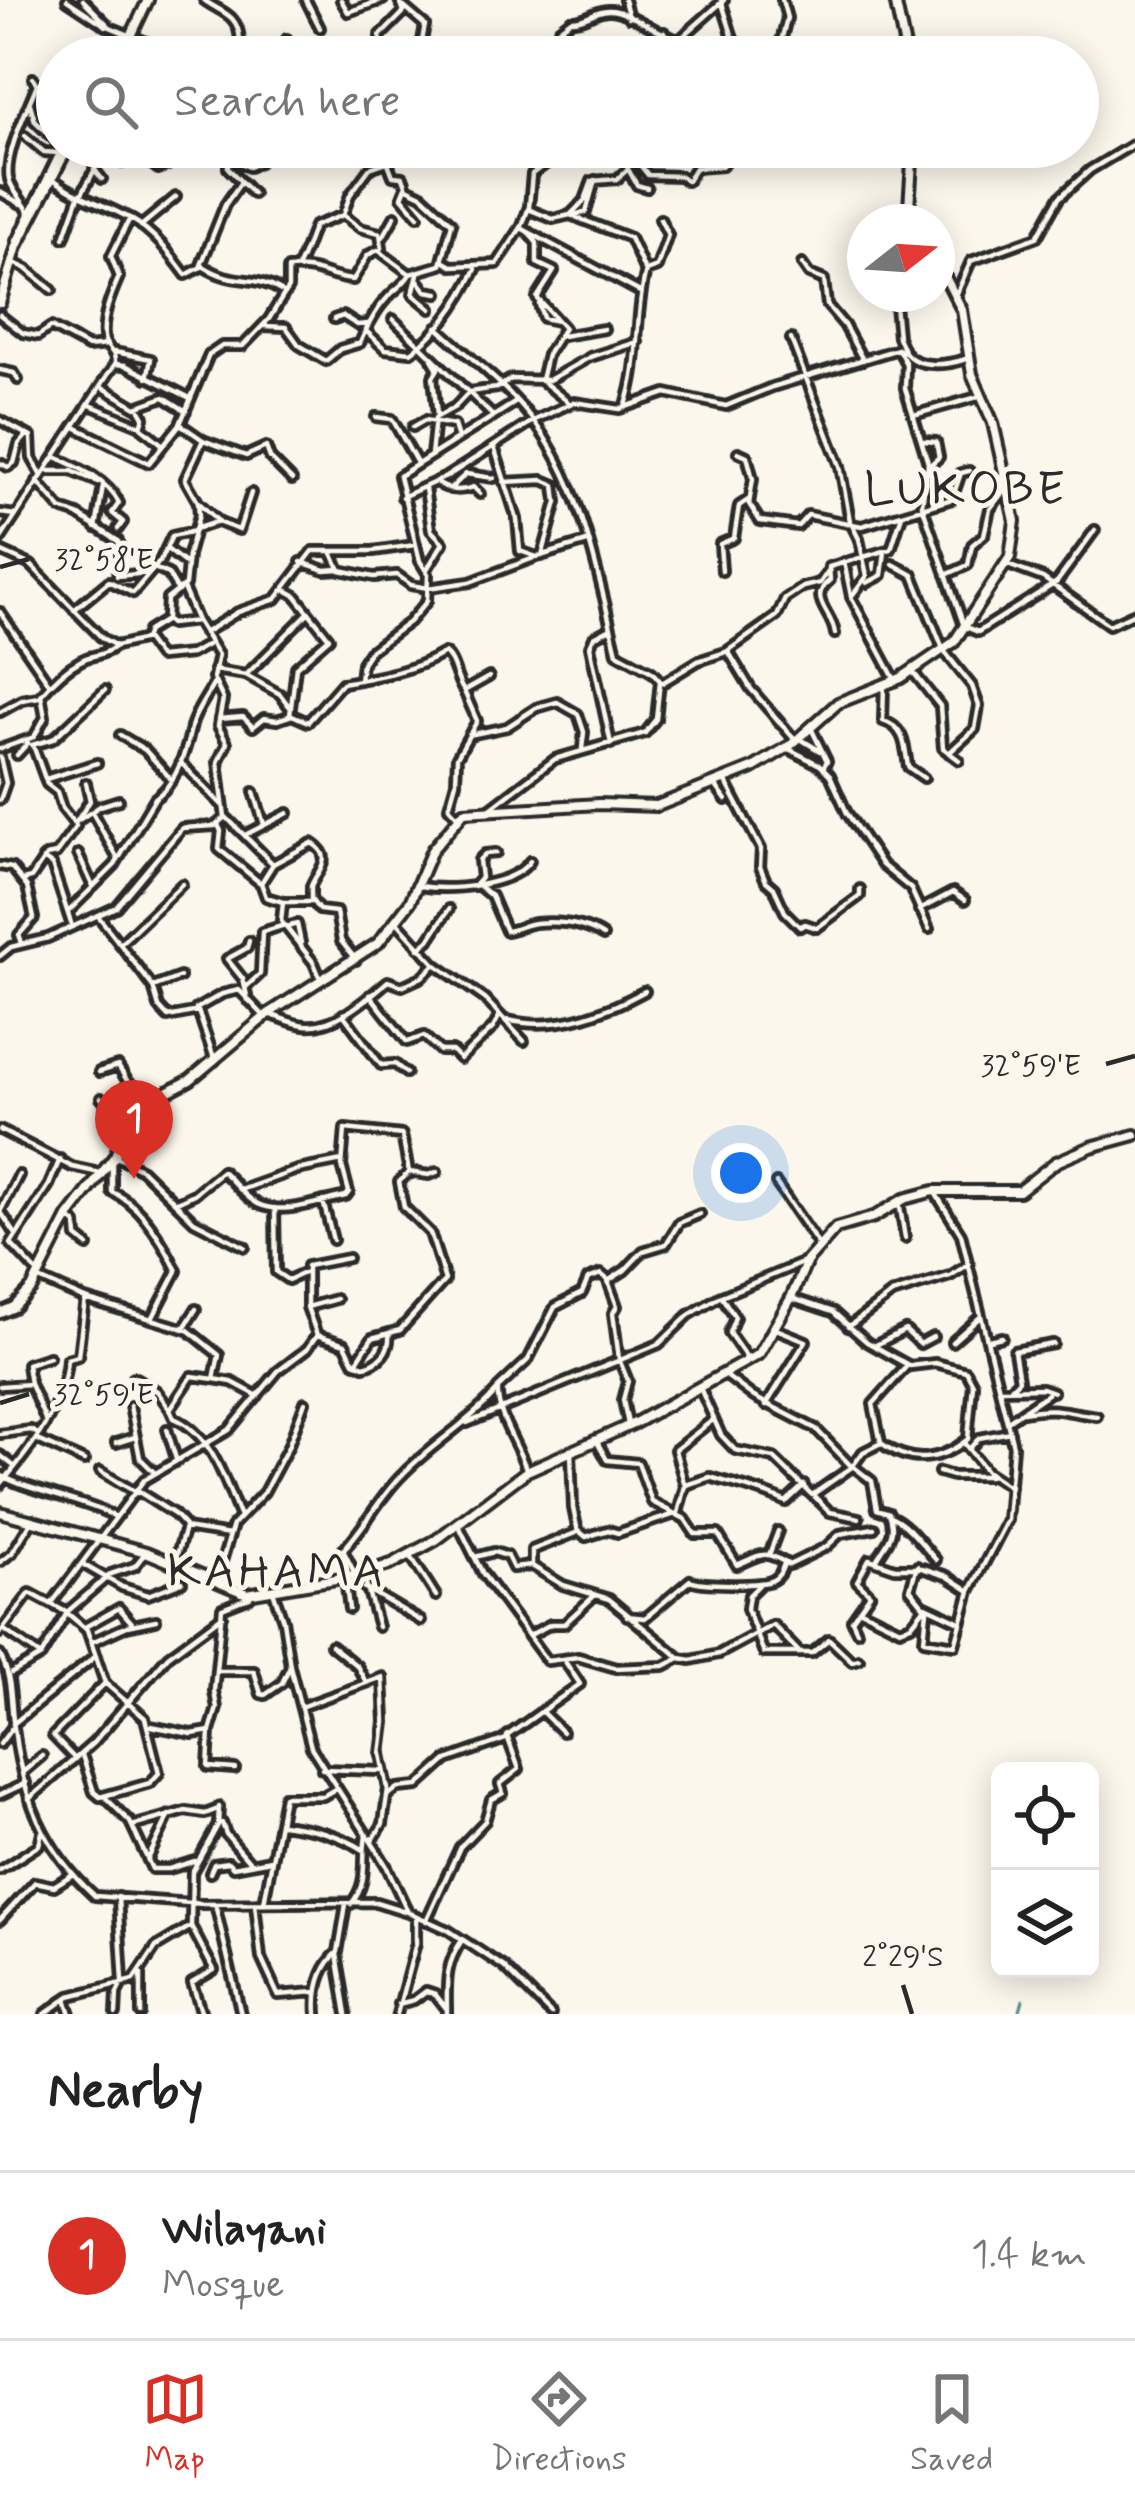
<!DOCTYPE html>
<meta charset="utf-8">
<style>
body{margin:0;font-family:Mynerve,sans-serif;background:#f2f2f2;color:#222}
.controls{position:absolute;right:36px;bottom:36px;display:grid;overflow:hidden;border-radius:18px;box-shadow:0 6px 30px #0003}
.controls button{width:108px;height:108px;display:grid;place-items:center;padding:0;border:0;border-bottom:3px solid #e0e0e0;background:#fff;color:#222;font:60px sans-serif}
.compass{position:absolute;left:847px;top:204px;width:108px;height:108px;border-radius:50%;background:#fff;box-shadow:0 6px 30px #0003;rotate:73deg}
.you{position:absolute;left:741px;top:1173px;width:42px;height:42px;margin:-30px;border:9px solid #fff;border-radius:50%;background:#1a73e8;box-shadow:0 0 0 18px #1a73e833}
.badge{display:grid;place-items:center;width:78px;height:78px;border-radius:50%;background:#d93025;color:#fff;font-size:39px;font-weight:700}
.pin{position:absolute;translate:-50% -99px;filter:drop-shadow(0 3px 6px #0008)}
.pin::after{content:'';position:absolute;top:63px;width:42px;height:36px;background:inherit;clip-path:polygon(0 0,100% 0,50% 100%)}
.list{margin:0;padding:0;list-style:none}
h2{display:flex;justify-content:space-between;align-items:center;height:156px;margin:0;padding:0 48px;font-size:51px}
h2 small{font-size:39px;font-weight:400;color:#767676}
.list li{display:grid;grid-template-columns:78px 1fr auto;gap:36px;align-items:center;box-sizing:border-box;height:168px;padding:0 48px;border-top:3px solid #e0e0e0}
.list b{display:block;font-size:45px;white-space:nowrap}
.list p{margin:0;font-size:39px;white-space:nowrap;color:#767676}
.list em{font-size:39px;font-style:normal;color:#767676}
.icon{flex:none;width:66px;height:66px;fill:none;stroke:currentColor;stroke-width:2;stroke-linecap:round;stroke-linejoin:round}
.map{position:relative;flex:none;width:1135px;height:2014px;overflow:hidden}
.search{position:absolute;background:#fff;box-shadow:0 6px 30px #0003;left:36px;right:36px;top:36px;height:132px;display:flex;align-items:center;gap:30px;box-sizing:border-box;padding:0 42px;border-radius:66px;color:#767676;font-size:45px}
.sheet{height:324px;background:#fff}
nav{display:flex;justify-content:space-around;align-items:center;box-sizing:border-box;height:168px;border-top:3px solid #e0e0e0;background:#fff;font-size:33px;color:#767676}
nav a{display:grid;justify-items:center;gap:6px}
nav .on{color:#d93025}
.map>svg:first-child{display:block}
</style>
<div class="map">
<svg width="1135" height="2014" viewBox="0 0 1135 2014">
<rect width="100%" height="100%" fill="#fbf7ec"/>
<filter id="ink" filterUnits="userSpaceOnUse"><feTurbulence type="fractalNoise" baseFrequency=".00833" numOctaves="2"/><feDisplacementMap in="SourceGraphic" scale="24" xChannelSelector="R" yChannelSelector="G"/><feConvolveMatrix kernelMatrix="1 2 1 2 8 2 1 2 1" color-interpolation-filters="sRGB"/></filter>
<g filter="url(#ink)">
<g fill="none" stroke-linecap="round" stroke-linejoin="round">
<path stroke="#609196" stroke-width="3" d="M1019,2014L1023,2000"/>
<g stroke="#2b2b2b" stroke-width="14">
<path id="street" d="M67,0L106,26
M83,0L110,27L183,57
M204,0C221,13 238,13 240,40L226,57
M306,0L320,28
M341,0L348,12L383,0
M624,0L629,17
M721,0L739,57
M404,7L425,25L419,57
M278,57L287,39
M383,57L380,36L404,12L399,0
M560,57L559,29L571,20C585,21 593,11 608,10C628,9 659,35 679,40L724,0
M637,57L664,32
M777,57L787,18L782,0
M30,104L35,121L57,142
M25,136L44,152L59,153
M129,147L158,169L168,165
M179,147H194
M232,147L227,156L249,167L259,162L266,147
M532,147L529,160L536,170
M626,147L648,175L680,176L687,181L695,168L722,166L732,147
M101,156L115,154L122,163
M228,157V168L253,194
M94,169L102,179
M52,178C76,197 105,204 131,219C154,232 171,255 186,275L203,266C236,287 252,273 281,291
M406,187L402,197L418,216
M0,192L21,204
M81,195L107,147
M528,209L553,219L570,215L630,238L644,269
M29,213C24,201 12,192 9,179C4,154 28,108 37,84L33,78
M343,215L350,195L370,168L387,162
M570,215L585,200L592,181L617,179L628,169L637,185L647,188
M573,215L586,212L595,180
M141,226L176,197
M521,228L640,292
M528,232L537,243V263L554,271L537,298L564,328L547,355L541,380L567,401
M383,237L395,216
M64,238L79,196
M16,241L62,147
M12,262L27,269L52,290
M445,262L452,266L497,264L522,226L529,207L532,174L569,147
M802,264L809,274L824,280L827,305L844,325L863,360
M201,265L225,205L241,182
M297,268C305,253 308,241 314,226L343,215L360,228L380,233L382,248
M418,274L413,294L431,309
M418,280L426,291L438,293
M894,294L898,337L904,351
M956,295L971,261L1037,237L1059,198L1090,170L1135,143
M539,304L543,318L557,321
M0,315L23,333L38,336L51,327L88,347L107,345
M334,319L343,316L357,325L368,324
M393,319L493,416
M264,326L286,327L299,345L326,361L340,349L360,343C367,327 376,309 388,297C396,288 404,285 410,274
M437,327C469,357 504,383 531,418C583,485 597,572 617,653L652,672L662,683L698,661L726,652L777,616L785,599L803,587L820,583L828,571
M366,331L385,349L411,352C440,332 461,300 476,269
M562,336L604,329
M791,339L840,466L850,521L859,539L867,576L851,597L894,678
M115,352L151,359L147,378
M905,352C917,369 948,365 966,359
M432,359L438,369L433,377L437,415
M115,364L125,365L190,398
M0,370L14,373L18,380
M102,387L136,407L164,397L186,411
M90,405L141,426
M626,405C641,360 634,316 646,271L657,267L668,235L660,219
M140,410L144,417L141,427L163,445
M917,414L981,396
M376,417L392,419L417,463
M0,420L31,437L32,458L42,476
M75,427L149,463L180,424L209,355L222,346H243L269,319L288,288V269C321,266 325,278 353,280L368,255L378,250L410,274L441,265L452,223L422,195L407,188L403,177L393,176L385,155L392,147
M413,427L425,420L454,425L458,438
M203,440L246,456L266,447L270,458L292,480
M924,441L936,442L939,457L928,467
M494,447L517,519L520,551L537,557L587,542
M738,452L747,456L753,479L749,504L760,521L798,526L808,515L862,526L952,499L961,473L969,471
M431,455L435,418L455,407L469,392L497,388L511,379L549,380L590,357L638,342
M56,457C80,468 106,479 119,503L112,513L123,522L118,529
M0,463L8,467L14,463L19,444L27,435
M931,466L941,500
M46,471H72L98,482
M37,481L61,509L78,515L118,541L121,548L117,576L149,573
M436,482C448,491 459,492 473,487L480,494
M504,482L543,480L555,485L557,502L542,556
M425,488L431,530L443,543L427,569
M450,489L466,474L494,478
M402,497L446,477L533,421L574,402L620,409L666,393L726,406L772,387L898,349L906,364L905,388L928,463L922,505L963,623
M198,502L220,523L239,530L251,493
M0,513L16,515
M96,528L103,486
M198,528L219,521
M0,540L115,364C116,349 106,351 104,337C102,317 111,295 119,277L111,256L130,218
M167,549L186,564
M0,551L31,565L102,638L116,646L146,639L159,657L191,654L207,645
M331,551L340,570L374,577L397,575L411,585L428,588L470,582L534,558
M301,562L325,570L339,569
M844,562L851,596
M893,564L913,575L944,651L972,686L979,706L975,729L949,753
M1005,564L1043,578L1109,625L1135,613
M154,568L168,574L178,591
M722,571L720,544L734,538L739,506L748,500
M946,575L968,565L972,545L984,535L990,509L1006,488
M867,583L882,575L885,552
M183,588L197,621
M286,590L295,595L329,638L296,667L290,715
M74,610L109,581L133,593L160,561L172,536L195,531
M0,612L50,685
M966,627L978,632L1057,582L1095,530
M611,628L594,637L590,646L611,744
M204,633L238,612L276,599L313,551H373L415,545
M835,634C833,612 806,599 830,580L829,567L891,549L902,515
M145,639L148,631L166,620
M728,651L751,689L796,741
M214,670L246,675L308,613
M913,672L940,706L943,748L959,760
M246,675L280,694L289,706
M360,680L362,663L370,651L409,622L427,601L428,574L420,561L399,476L516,402
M884,684L883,721C905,727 905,747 908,767L924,778
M0,712L22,700L39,697
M219,719L243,717L253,727L264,718L277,720L292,715L308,722L342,683C377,677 414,671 444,653C455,660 455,679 464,691
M811,728L827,761L823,768
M120,735L145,750L170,778
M469,735L507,727L536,708L557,702L578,714L584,732L582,749
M799,738L820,751
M32,745L53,739L105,690
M787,748L820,765L830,775L847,813L882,865L911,889L929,929
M0,749L34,737L45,717L41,695C51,683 65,669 80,661C93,653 98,659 116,646
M17,755L28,743
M0,757L6,783L0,800
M181,763L223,806
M46,779L97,763
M726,782L761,849L760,867L766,881L774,888L785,912L800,927L805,924L817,928L860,896V889
M716,786L726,800
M254,792L264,824
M488,810L555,759L645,733L656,719L660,681
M93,814L118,859
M225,816L273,864
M458,817L449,807L456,782L457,757L477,721L464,691L489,677
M76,822L100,806L119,800
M76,822L90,801L86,783
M218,825L221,831L219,849L259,882
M247,834L288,813
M78,854L93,887
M43,859L52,865L71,923
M0,866L12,868L27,887L34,918L19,935L22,943
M23,880L31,878L46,856L56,854L76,826L62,808L57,792L47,784L33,745
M419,886C448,891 512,887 530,861
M474,886L481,878L479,860L485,854L496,853
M479,886L491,896L506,931C516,930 525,924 535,923C558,921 583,923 603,936
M283,902L281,921L314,963L321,980
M312,902H283L266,897L261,883L273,864L312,843C336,858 317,870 311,886V899L319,910L336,912L341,941L356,960
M919,910L953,892L965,900
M68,912L115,865L155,798C176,784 186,751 191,728C194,713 207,697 214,683
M99,917L153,987L159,1007L168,1017L198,1011L215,1061
M398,923L435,964L485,999L524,1041
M287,927L297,924L301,943
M120,944L182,884
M419,948L429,940L449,909
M0,956L11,947L48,938L116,907L182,828L215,826L225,818L218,762L227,743L218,726L223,699L213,678L218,655L197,621L170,624L166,620L167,599L185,585L188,555L199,515L198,502L185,479L203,440L180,424
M153,987L180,977
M246,987L260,974L262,932L285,925
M370,995L407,1042L424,1036L440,1051H452L460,1059L493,1028L500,1015
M248,1000L243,979L227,959L247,948L249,941
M196,1009L222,994L239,990L264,1016
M268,1014C280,1017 292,1024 305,1025C335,1028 367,999 388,981L402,986L422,977L435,964
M343,1014L381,1065L395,1064L406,1073
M508,1020C555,1032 605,1013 645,991
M99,1072L118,1066L128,1082L148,1095L150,1101
M101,1098L126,1125
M0,1130L72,1167L100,1173
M115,1156L142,1170L194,1221L245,1247
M112,1164V1192C142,1205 163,1242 177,1271L152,1319
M409,1172L429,1175L437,1172
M776,1183L818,1244
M241,1190L297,1170L342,1161
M323,1201L333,1240
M899,1201L905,1238
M177,1202L194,1194L222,1171C234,1181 244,1197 258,1204C283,1216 320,1201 346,1196L349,1192L342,1166L345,1129L402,1135L409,1172L399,1182L404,1207L430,1233L445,1280L400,1330L372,1338L356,1363
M275,1208L276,1272L288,1280L306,1272
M1,1210L19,1175
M0,1211L15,1233
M68,1217L76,1224L77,1237L88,1246
M37,1272L11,1244L49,1185L60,1159
M37,1278L85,1299L188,1330L219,1355L214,1379L192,1376L170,1409L174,1418C212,1435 224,1478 239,1515
M721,1296L735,1317L729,1333L748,1360
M307,1307L336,1299
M848,1327L892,1294L950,1276L969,1264
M184,1328L196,1309
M317,1335L307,1307V1266L348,1258
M989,1340L1002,1337
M952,1342L979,1318
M874,1346L905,1330L920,1344L933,1337
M725,1375L754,1397L816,1429L852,1467L863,1452L881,1443C911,1465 939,1462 968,1439L973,1384L966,1371L935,1363L910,1366L867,1342L833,1312L791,1298
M134,1377L157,1391L170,1409
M214,1379L232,1382L258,1396
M30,1384L27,1364L49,1357
M0,1386L30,1384L46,1421
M700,1388L721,1435L735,1450L774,1458L812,1495L852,1467
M1011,1388L1019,1380L1014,1351L1053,1344
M999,1389L1042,1388L1053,1392
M766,1405L806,1341L776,1329
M130,1406L140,1458L153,1471
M1023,1412C1057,1406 1064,1412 1097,1416
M1008,1421L1047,1394
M467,1423L659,1344L689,1315L719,1297L807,1261
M628,1424L623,1400L628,1381L619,1359L613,1313L617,1306L608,1281L625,1270L643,1251L666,1244L679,1223L700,1214
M167,1429L176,1459
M0,1434L31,1430L38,1434
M36,1439L84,1461
M596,1440L607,1460L638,1463L652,1502L685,1519L695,1534H718L737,1565C762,1554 764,1549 789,1565L826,1547L840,1534L874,1528
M116,1443L135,1437
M881,1443L873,1404L906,1367
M964,1443L986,1471L1010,1487
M970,1448L979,1438L1010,1432
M0,1455L15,1467
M854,1467L872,1481L877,1509L889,1513C897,1535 888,1540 877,1559
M100,1471L137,1493
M527,1471C518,1444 496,1416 498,1388L528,1360L555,1307L582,1293L588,1279L601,1274L608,1280
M939,1472L953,1476H989
M0,1475C36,1494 79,1498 116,1517
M0,1485C31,1449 64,1406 67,1359L78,1356L85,1299
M686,1485L710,1477C736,1485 762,1490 786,1502L804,1485
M139,1492L174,1514L186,1527
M813,1495L830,1512L859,1518
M890,1516C908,1523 923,1546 936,1560
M458,1524L483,1574L547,1661L578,1657L616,1668L664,1666L680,1658L691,1660L719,1654L773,1625L800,1653
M579,1531L586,1537L608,1530L618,1533L678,1513L685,1486L675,1450L714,1419
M410,1555L436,1596
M769,1555L778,1531
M475,1557L494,1552L507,1556L513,1568L532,1566L563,1585L609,1599L680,1658
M0,1562L12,1553L33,1519
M174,1564L185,1528L230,1535
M84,1565L122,1587L148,1595L182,1582
M532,1566V1550L578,1532L573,1508L571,1451
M917,1566L910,1589L927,1610L924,1640L955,1645L970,1591L1007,1520L1013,1446L961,1234L934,1191
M363,1573L378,1627
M355,1574L343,1550C365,1527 380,1496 403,1474C433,1443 469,1423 497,1391
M345,1578L349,1609
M216,1581L233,1525L264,1492L288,1447L305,1402
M761,1583L749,1595L747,1609L764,1653H812L829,1639L852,1661L859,1659
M365,1588L421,1621
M273,1591L283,1620L290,1666L311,1747L386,1865L408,1912L448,1930L504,1967L551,2014
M52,1603L144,1480L229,1430L278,1371L307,1349L317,1335L345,1344L354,1362L364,1366C380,1363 391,1350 389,1333
M861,1610L900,1629L911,1625L926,1606L960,1622
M67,1612L111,1574L135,1566L146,1552
M627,1616L645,1618L690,1580C699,1585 763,1586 773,1580C780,1576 781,1571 784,1564
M85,1627L119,1608L133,1624
M3,1629L41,1656
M857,1631L852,1620L870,1594L857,1581L869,1559L895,1568H922L947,1576L970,1591
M0,1633L30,1593L66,1612L87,1630L105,1683L145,1718L159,1773L150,1783L100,1797L94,1792L82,1755
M530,1635L551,1624H564L593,1597
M94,1641L127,1626L156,1620
M331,1645L357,1666L366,1682
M0,1655C13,1679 10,1701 14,1728C22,1796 43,1849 95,1896L204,1904L376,1902L408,1912
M217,1671H254L261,1694L265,1695L282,1683L290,1666
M12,1673L41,1656L67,1613
M303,1706L383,1677L385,1722L381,1754L388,1789L383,1824L372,1841
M543,1713L562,1732
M13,1724L96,1656
M151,1726L192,1734L210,1731
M0,1744L11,1729
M75,1759L53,1736L105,1683
M235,1769L208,1767L210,1731L217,1708L214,1691L222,1608L250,1597
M322,1769L381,1771
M23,1772L42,1756
M0,1795L26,1783
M387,1796L398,1788L418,1786L447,1760L506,1739
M106,1798L130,1822L152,1869H169L195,1861
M29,1799L93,1743L168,1656L222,1616
M222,1823L226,1834L249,1861
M281,1824C312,1828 339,1834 364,1850
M132,1826L186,1811L205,1814L218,1809
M149,1857L169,1815
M0,1870L39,1845L42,1832
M210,1873L214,1864L228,1862L233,1867L271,1860
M264,1903L284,1796H323L335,1789
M215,1904L241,2014
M255,1904L261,1958L278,1995L316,1992
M351,1904C370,1881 361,1861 366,1836
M0,1920L35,1882L54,1886L73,1874
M426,1921L460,1847L485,1821L491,1800L503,1793L500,1784L519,1769L507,1736L580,1684L564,1660
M191,1926L214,1970L192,1983L202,2014
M337,1954L347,2014
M141,1974V2014
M66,1999L71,2014
M398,2004L414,2000L426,1991L435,1994L446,2008
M45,2014L70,1996L134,1980L156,1947L191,1926L192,1872L218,1825L219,1807
M116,2014L117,1993L123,1981L118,1897
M317,2014C315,1989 320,1968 338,1952L346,1904
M397,2014L416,1943V1916
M447,2014C447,1983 444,1967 462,1940"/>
</g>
<g stroke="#2b2b2b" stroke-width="16">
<path id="secondary" d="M895,0L907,57
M121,57L148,0
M908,222L913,147
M0,303L17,246L68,147
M0,1313L14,1307L32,1288L68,1217L115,1156L126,1125L150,1101L190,1080L268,1014L378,943L410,902L432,850L464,812L599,804L657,806L753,768L791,745L838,703L901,678L954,642L1010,557L1015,521L993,423L972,374L962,310L937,261
M0,1512L146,1552L247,1594L353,1576L392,1564L436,1540L527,1471L635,1423L759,1354L791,1298L807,1261L836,1228L874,1217L904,1199L934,1191H1019L1056,1162L1091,1147L1135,1135"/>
</g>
<use href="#street" stroke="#fbf7ec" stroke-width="4.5"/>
<use href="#secondary" stroke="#fbf7ec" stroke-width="8"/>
</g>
</g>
<path fill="none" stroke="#2b2b2b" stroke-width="4.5" d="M0,567L29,559M1106,1064L1135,1056M0,1403L29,1394M903,1985L912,2014"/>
<g text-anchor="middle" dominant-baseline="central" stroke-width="10" stroke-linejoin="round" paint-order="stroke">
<g font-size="48" letter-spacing="3" fill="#2b2b2b" stroke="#fbf7ec">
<text x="966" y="490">LUKOBE</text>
<text x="277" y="1572">KAHAMA</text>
</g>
</g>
<g font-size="30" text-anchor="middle" fill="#2b2b2b" stroke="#fbf7ec" stroke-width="10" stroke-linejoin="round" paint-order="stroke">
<text x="104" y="569">32°58'E</text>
<text x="1031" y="1075">32°59'E</text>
<text x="104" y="1404">32°59'E</text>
<text x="903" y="1966">2°29'S</text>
</g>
</svg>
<div class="controls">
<button><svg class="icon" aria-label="locate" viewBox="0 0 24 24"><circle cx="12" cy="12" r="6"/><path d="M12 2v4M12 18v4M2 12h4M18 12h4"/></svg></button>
<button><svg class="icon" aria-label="layers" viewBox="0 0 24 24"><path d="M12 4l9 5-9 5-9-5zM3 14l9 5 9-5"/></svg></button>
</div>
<svg class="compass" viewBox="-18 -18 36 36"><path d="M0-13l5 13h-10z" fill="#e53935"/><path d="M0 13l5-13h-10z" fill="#767676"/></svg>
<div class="you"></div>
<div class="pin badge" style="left:134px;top:1179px">1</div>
<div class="search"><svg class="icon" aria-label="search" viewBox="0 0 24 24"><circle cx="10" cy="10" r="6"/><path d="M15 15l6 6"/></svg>Search here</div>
</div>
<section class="sheet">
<h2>Nearby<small></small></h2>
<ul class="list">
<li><span class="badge">1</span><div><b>Wilayani</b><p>Mosque</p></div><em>1.4 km</em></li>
</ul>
</section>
<nav>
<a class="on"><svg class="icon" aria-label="map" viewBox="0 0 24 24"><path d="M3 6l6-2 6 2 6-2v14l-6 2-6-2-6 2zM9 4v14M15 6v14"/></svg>Map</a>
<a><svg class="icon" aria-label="directions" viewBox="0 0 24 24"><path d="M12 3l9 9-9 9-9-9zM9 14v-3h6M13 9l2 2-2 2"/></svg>Directions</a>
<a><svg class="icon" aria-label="saved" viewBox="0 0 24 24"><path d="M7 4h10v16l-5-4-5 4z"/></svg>Saved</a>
</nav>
